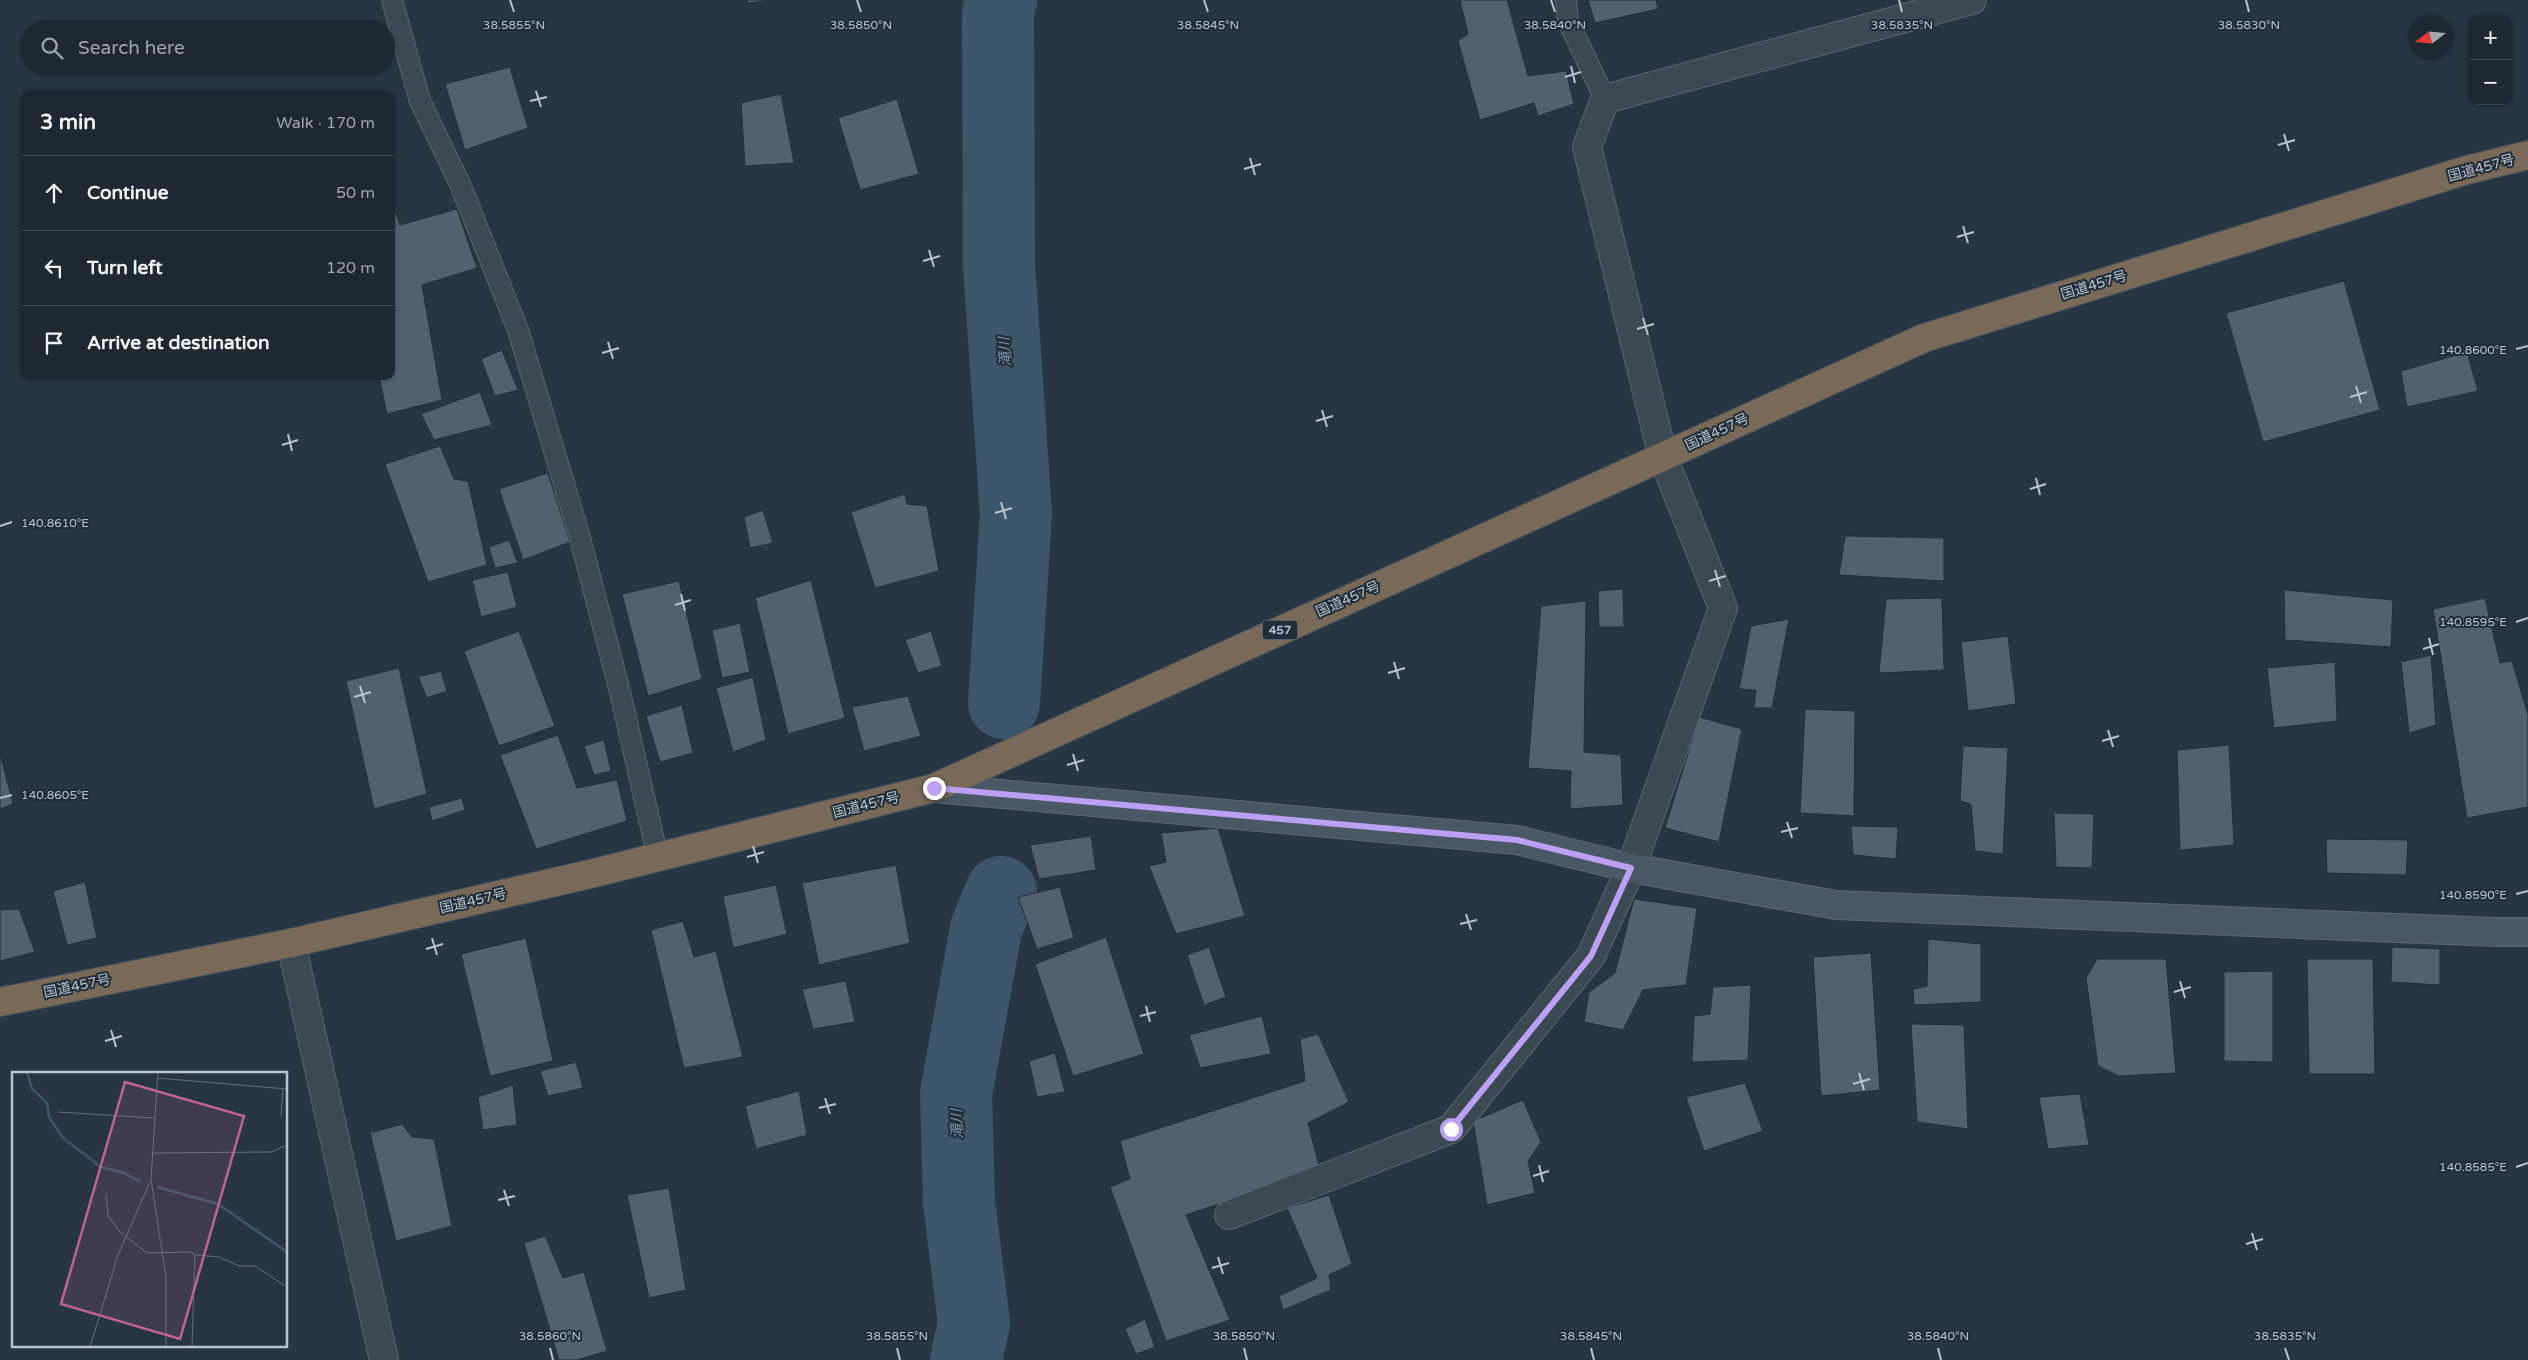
<!DOCTYPE html>
<meta charset="utf-8">
<style>
body{margin:0;font-family:"Varela Round","Noto Sans JP",sans-serif;background:#2b343e;color:#f1f3f6}
.controls{position:absolute;right:15px;top:15px;display:grid;overflow:hidden;border-radius:10px;box-shadow:0 1px 4px #0004}
.controls button{width:45px;height:45px;display:grid;place-items:center;padding:0;border:0;border-bottom:1px solid #3c444d;background:#1e2832;color:#f1f3f6;font:25px sans-serif}
.compass{position:absolute;left:2408px;top:15px;width:45px;height:45px;border-radius:50%;background:#1e2832;box-shadow:0 1px 4px #0004;rotate:254deg}
.stop{position:absolute;width:15px;height:15px;margin:-11px;border:4px solid #bca0f2;border-radius:50%;background:#fff}
.stop.end{background:#bca0f2;border-color:#fff;box-shadow:0 1px 5px #0008}
.list{margin:0;padding:0;list-style:none}
h2{display:flex;justify-content:space-between;align-items:center;height:65px;margin:0;padding:0 20px;font-size:21px}
h2 small{font-size:16px;font-weight:400;color:#a1a6ac}
.list li{display:grid;grid-template-columns:32px 1fr auto;gap:15px;align-items:center;box-sizing:border-box;height:75px;padding:0 20px;border-top:1px solid #3c444d}
.list b{display:block;font-size:19px;white-space:nowrap}
.list em{font-size:16px;font-style:normal;color:#a1a6ac}
.icon{flex:none;width:28px;height:28px;fill:none;stroke:currentColor;stroke-width:2;stroke-linecap:round;stroke-linejoin:round}
.map{position:relative;flex:none;width:2528px;height:1360px;overflow:hidden}
.search{position:absolute;background:#1e2832;box-shadow:0 1px 4px #0004;left:20px;top:20px;width:375px;height:55px;display:flex;align-items:center;gap:12px;box-sizing:border-box;padding:0 18px;border-radius:28px;color:#a1a6ac;font-size:19px}
.panel{position:absolute;background:#1e2832;box-shadow:0 1px 4px #0004;left:20px;top:90px;width:375px;height:290px;border-radius:10px}
.map>svg:first-child{display:block}
</style>
<div class="map">
<svg width="2528" height="1360" viewBox="0 0 2528 1360">
<rect width="100%" height="100%" fill="#283643"/>
<g fill="none" stroke-linecap="round" stroke-linejoin="round">
<path stroke="#3e566b" stroke-width="72" d="M1001,0L998,15L999,265L1016,514L1004,703
M966,1360L974,1323L959,1202L956,1094L986,929L1001,892"/>
</g>
<path fill="#51616d" stroke="#232f3a" d="M747,0H775L748,3Z
M1460,0H1507L1528,76L1566,71L1574,104L1538,116L1534,103L1480,120L1458,41L1468,34Z
M1588,0H1656L1658,9L1595,23Z
M510,67L528,128L465,150L445,84Z
M781,94L794,163L745,166L741,103Z
M897,99L919,174L860,190L838,118Z
M391,199L400,225L457,209L477,268L422,285L442,400L387,414L379,376H391Z
M2344,281L2380,410L2263,442L2226,313Z
M502,350L518,390L495,396L481,359Z
M2467,352L2478,391L2407,407L2401,371Z
M480,392L492,425L434,440L421,414Z
M440,446L454,479L468,481L487,565L428,582L385,464Z
M548,473L570,542L523,560L499,489Z
M905,494L907,504L927,506L939,571L875,588L851,512Z
M763,510L773,543L750,548L744,517Z
M1845,536L1944,538V581L1839,575Z
M509,540L518,563L495,568L489,547Z
M508,572L517,607L481,617L472,580Z
M811,580L845,718L788,734L755,598Z
M679,581L702,679L648,696L622,594Z
M1623,589L1624,627H1599L1598,591Z
M2284,590L2393,600L2391,647L2285,640Z
M1942,598L1944,670L1879,673L1886,599Z
M2485,598L2500,663L2512,661L2528,715V807L2467,818L2433,609Z
M1586,601L1584,752L1621,755L1623,805L1570,809L1571,771L1528,768L1541,606Z
M1789,619L1772,708H1754L1756,690L1739,689L1751,626Z
M740,623L750,672L722,678L712,630Z
M519,631L555,726L499,746L464,651Z
M931,631L942,666L918,673L905,640Z
M2008,636L2016,704L1968,711L1961,642Z
M2431,655L2436,725L2409,733L2401,662Z
M2335,662L2337,721L2274,728L2267,668Z
M399,668L427,794L374,809L346,681Z
M441,671L447,691L427,698L418,677Z
M753,677L766,740L733,752L716,688Z
M908,696L921,736L864,751L852,707Z
M682,705L693,753L660,762L646,716Z
M1805,709L1855,711L1854,816L1800,813Z
M1699,717L1742,729L1719,842L1665,828Z
M558,735L577,788L617,780L627,821L536,849L500,755Z
M604,740L611,771L594,775L584,746Z
M2229,745L2234,845L2180,850L2177,750Z
M1963,746L2008,748L2003,854L1975,851L1971,804L1960,801Z
M0,753L13,804L0,809Z
M462,798L465,810L432,821L429,807Z
M2054,813L2094,814L2092,868L2056,867Z
M1851,826L1898,827L1896,859L1853,855Z
M1218,828L1245,916L1176,934L1149,866L1166,862L1161,833Z
M1091,836L1096,870L1039,879L1030,845Z
M2326,839L2408,840L2406,875L2327,873Z
M896,865L910,943L819,965L802,883Z
M85,882L97,938L67,945L53,891Z
M776,885L787,934L733,948L723,896Z
M1060,887L1074,938L1037,949L1018,897Z
M1634,899L1697,908L1686,985L1643,990L1623,1030L1584,1022L1589,992L1615,973Z
M19,909L35,952L0,961V910Z
M683,921L694,957L716,951L743,1057L684,1068L651,930Z
M1106,937L1144,1054L1073,1076L1035,964Z
M526,938L553,1061L490,1076L461,954Z
M1928,939L1981,944V1002L1914,1005L1913,989L1927,986Z
M1209,947L1226,997L1204,1005L1187,955Z
M2392,947L2440,949V985L2391,982Z
M1871,953L1880,1090L1821,1096L1813,957Z
M2097,959H2166L2176,1073L2119,1076L2098,1066L2086,978Z
M2307,959H2373L2375,1074H2309Z
M2273,971V1062L2224,1061V972Z
M846,981L855,1022L813,1029L802,989Z
M1751,985L1748,1060L1692,1062L1694,1016L1710,1014L1713,987Z
M1262,1016L1271,1054L1200,1068L1189,1035Z
M1911,1024L1964,1025L1968,1129L1917,1122Z
M1318,1034L1349,1102L1308,1123L1320,1170L1186,1215L1230,1320L1166,1341L1110,1187L1130,1179L1120,1141L1305,1081L1300,1039Z
M1055,1053L1065,1092L1037,1097L1029,1061Z
M576,1062L583,1088L548,1096L540,1071Z
M1745,1083L1763,1131L1704,1151L1686,1097Z
M513,1085L517,1125L483,1130L478,1097Z
M799,1091L807,1135L756,1149L745,1106Z
M2080,1094L2089,1145L2048,1149L2039,1097Z
M1523,1100L1541,1142L1528,1161L1535,1193L1487,1205L1473,1121Z
M402,1124L412,1137L434,1139L452,1226L396,1241L370,1133Z
M669,1188L686,1290L649,1298L627,1195Z
M1329,1195L1352,1264L1329,1275L1331,1290L1283,1310L1279,1296L1317,1278L1287,1208Z
M545,1236L563,1278L584,1272L607,1351L577,1360H559L524,1243Z
M1145,1319L1155,1347L1136,1354L1125,1329Z"/>
<g fill="none" stroke-linecap="round" stroke-linejoin="round">
<g stroke="#5a6670" stroke-width="22">
<path id="lane" d="M392,0L420,101L460,184L518,330L579,534L620,692L658,858
M1566,0L1568,21L1605,99"/>
</g>
<g stroke="#5a6670" stroke-width="30">
<path id="street" d="M291,943L384,1360
M1229,1215L1451,1129L1591,956L1631,868L1723,608L1663,457L1587,147L1605,99L1972,0"/>
</g>
<g stroke="#5a6670" stroke-width="30">
<path id="secondary" d="M934,788L1517,840L1631,868L1836,905L2495,932H2528"/>
</g>
<g stroke="#47535d" stroke-width="30">
<path id="highway" d="M0,1002L291,943L590,874L934,788L1924,338L2467,170L2528,155"/>
</g>
<use href="#lane" stroke="#3c4852" stroke-width="20"/>
<use href="#street" stroke="#3c4852" stroke-width="28"/>
<use href="#secondary" stroke="#4a5765" stroke-width="28"/>
<use href="#highway" stroke="#786959" stroke-width="28"/>
</g>
<g fill="none" stroke-linecap="round" stroke-linejoin="round">
<path stroke="#bca0f2" stroke-width="6" d="M934,788L1517,840L1631,868L1591,956L1451,1129"/>
</g>
<path fill="none" stroke="#b9c3cc" stroke-width="2" d="M510,0L514,12M857,0L861,12M1204,0L1208,12M1551,0L1555,12M1899,0L1902,12M2246,0L2249,12M1571,66L1575,83M1565,77L1581,72M536,91L541,107M530,101L547,97M2284,134L2289,151M2278,145L2295,140M1250,158L1255,175M1244,169L1261,164M1963,226L1968,243M1957,237L1974,232M929,250L934,267M923,261L940,256M1643,318L1648,335M1637,329L1654,324M608,342L613,359M2516,349L2528,346M602,353L619,348M2356,386L2361,403M2350,397L2367,392M1322,410L1327,427M1316,421L1333,416M288,434L292,451M282,445L298,440M2036,478L2040,495M2030,489L2046,484M1001,502L1006,519M995,513L1012,508M0,526L12,522M1715,570L1720,587M1709,581L1726,576M681,594L685,611M675,605L691,600M2516,622L2528,618M2429,638L2433,655M2423,649L2439,644M1394,662L1399,679M1388,673L1405,668M360,686L365,703M354,697L371,692M2108,730L2113,747M2102,741L2119,736M1073,754L1078,771M1067,765L1084,760M0,798L12,795M1787,822L1792,838M1781,832L1798,828M753,846L758,863M747,857L764,852M2516,894L2528,891M1466,914L1471,930M1460,924L1477,920M432,938L437,955M426,949L443,944M2180,981L2185,998M2174,992L2191,987M1146,1006L1150,1022M1140,1016L1156,1012M111,1030L116,1047M105,1041L122,1036M1859,1073L1864,1090M1853,1084L1870,1079M825,1098L830,1114M819,1108L836,1104M1539,1165L1543,1182M2516,1167L2528,1163M1533,1176L1549,1171M504,1190L509,1206M498,1200L515,1196M2252,1233L2257,1250M2246,1244L2263,1239M1218,1257L1223,1274M1212,1268L1229,1263M550,1348L553,1360M897,1348L900,1360M1244,1348L1247,1360M1591,1348L1594,1360M1938,1348L1941,1360M2285,1348L2289,1360"/>
<g text-anchor="middle" dominant-baseline="central" stroke-width="4" stroke-linejoin="round" paint-order="stroke">
<rect fill="#212d38" stroke="#8b96a0" stroke-width="1" x="1262.5" y="620.5" width="35" height="19" rx="4"/>
<g font-size="12" font-weight="bold" fill="#b9c3cc">
<text x="1280" y="630">457</text>
</g>
<g font-size="14" fill="#b9c3cc" stroke="#212d38">
<text transform="translate(2481 168) rotate(-15)">国道457号</text>
<text transform="translate(2094 285) rotate(-17)">国道457号</text>
<text transform="translate(1717 432) rotate(-25)">国道457号</text>
<text transform="translate(1348 599) rotate(-24)">国道457号</text>
<text transform="translate(866 805) rotate(-14)">国道457号</text>
<text transform="translate(473 901) rotate(-13)">国道457号</text>
<text transform="translate(77 986) rotate(-12)">国道457号</text>
</g>
<g font-size="15" font-style="italic" fill="#7b96ae" stroke="#212d38">
<text transform="translate(1005 352) rotate(-94)">滝川</text>
<text transform="translate(957 1124) rotate(-92)">滝川</text>
</g>
</g>
<g transform="translate(12 1072)">
<rect width="275" height="275" fill="#283643"/>
<path fill="none" stroke="#3e566b" stroke-width="2.5" d="M15,0L20,17L35,31L37,45L51,66L89,95L112,101L129,110M145,115L206,132L275,180"/>
<path fill="none" stroke="#626e7a" stroke-width="1" d="M146,0L139,107L154,205V275M145,6L275,17M46,40L142,46M269,44L271,17M140,81L259,80L275,73M94,122L96,144L108,160L135,181L179,180L183,183L180,275M183,183L207,185L227,194H243L275,215M78,275L106,183L138,110"/>
<path fill="#be658e" fill-opacity="0.15" stroke="#be658e" stroke-width="2.5" d="M113,10L232,44L168,267L49,232Z"/>
<rect width="275" height="275" fill="none" stroke="#b9c3cc" stroke-width="2.5"/>
</g>
<g font-size="12" text-anchor="middle" fill="#b9c3cc" stroke="#212d38" stroke-width="4" stroke-linejoin="round" paint-order="stroke">
<text x="514" y="29">38.5855°N</text>
<text x="861" y="29">38.5850°N</text>
<text x="1208" y="29">38.5845°N</text>
<text x="1555" y="29">38.5840°N</text>
<text x="1902" y="29">38.5835°N</text>
<text x="2249" y="29">38.5830°N</text>
<text x="2473" y="354">140.8600°E</text>
<text x="55" y="527">140.8610°E</text>
<text x="2473" y="626">140.8595°E</text>
<text x="55" y="799">140.8605°E</text>
<text x="2473" y="899">140.8590°E</text>
<text x="2473" y="1171">140.8585°E</text>
<text x="550" y="1340">38.5860°N</text>
<text x="897" y="1340">38.5855°N</text>
<text x="1244" y="1340">38.5850°N</text>
<text x="1591" y="1340">38.5845°N</text>
<text x="1938" y="1340">38.5840°N</text>
<text x="2285" y="1340">38.5835°N</text>
</g>
</svg>
<div class="controls">
<button>+</button>
<button>−</button>
</div>
<svg class="compass" viewBox="-18 -18 36 36"><path d="M0-13l5 13h-10z" fill="#e53935"/><path d="M0 13l5-13h-10z" fill="#a1a6ac"/></svg>
<div class="stop" style="left:1451px;top:1129px"></div>
<div class="stop end" style="left:934px;top:788px"></div>
<div class="search"><svg class="icon" aria-label="search" viewBox="0 0 24 24"><circle cx="10" cy="10" r="6"/><path d="M15 15l6 6"/></svg>Search here</div>
<section class="panel">
<h2>3 min<small>Walk · 170 m</small></h2>
<ul class="list">
<li><svg class="icon" aria-label="ahead" viewBox="0 0 24 24"><path d="M12 20V5M6 11l6-6 6 6"/></svg><div><b>Continue</b></div><em>50 m</em></li>
<li><svg class="icon" aria-label="left" viewBox="0 0 24 24"><path d="M17 20v-9H6M10 6l-5 5 5 5"/></svg><div><b>Turn left</b></div><em>120 m</em></li>
<li><svg class="icon" aria-label="arrive" viewBox="0 0 24 24"><path d="M6 21V4h12l-3 4 3 4H6"/></svg><div><b>Arrive at destination</b></div></li>
</ul>
</section>
</div>
